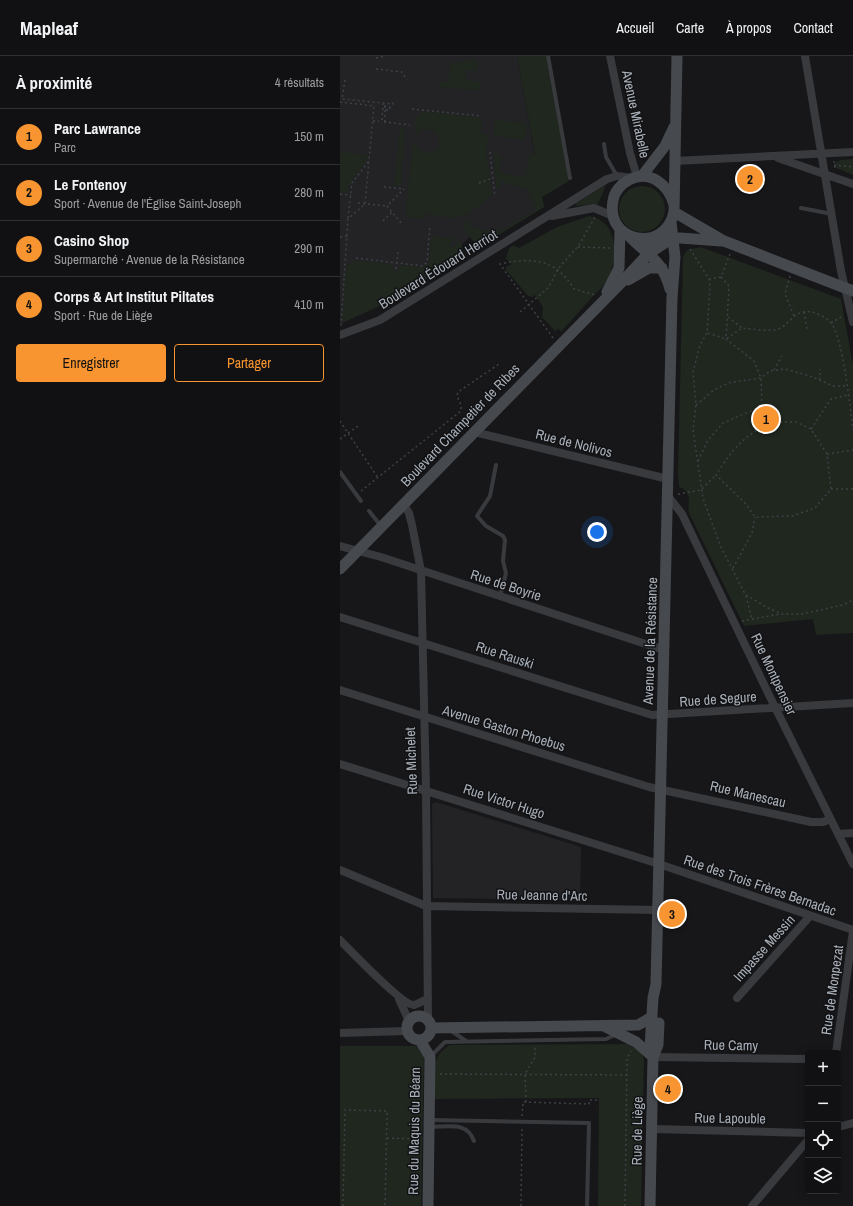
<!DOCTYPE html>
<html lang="fr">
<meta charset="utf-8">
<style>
body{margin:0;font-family:"Archivo Narrow",sans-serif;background:#1a1a1c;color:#f1f3f6}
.controls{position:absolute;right:12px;bottom:12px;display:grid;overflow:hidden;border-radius:4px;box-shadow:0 2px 10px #0003}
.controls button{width:36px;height:36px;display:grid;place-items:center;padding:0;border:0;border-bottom:1px solid #303133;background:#111113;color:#f1f3f6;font:20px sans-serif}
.you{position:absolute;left:257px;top:476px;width:14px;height:14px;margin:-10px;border:3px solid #fff;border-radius:50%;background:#1a73e8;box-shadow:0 0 0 6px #1a73e833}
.badge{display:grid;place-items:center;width:26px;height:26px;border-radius:50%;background:#f89530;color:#111;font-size:13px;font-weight:700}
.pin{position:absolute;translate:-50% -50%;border:2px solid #fff;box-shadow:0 1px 4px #0006}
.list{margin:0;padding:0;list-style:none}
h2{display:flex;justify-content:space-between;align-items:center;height:52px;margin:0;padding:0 16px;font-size:17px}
h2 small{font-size:13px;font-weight:400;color:#9c9da0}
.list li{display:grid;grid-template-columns:26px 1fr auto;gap:12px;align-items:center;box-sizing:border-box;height:56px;padding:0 16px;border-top:1px solid #303133}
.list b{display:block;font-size:15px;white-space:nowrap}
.list p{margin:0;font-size:13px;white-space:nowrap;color:#9c9da0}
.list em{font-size:13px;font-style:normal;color:#9c9da0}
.actions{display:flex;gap:8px;padding:12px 16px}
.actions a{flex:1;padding:9px 0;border:1px solid #f89530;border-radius:4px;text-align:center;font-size:14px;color:#f89530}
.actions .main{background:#f89530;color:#111}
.icon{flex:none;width:22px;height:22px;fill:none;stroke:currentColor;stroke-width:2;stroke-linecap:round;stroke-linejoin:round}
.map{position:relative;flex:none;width:513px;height:1150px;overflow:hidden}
header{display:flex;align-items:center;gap:24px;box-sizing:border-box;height:56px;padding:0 20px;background:#111113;border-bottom:1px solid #303133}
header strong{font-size:19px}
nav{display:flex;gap:22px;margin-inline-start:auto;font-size:14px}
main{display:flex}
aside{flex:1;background:#111113}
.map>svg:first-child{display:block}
</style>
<header>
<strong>Mapleaf</strong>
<nav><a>Accueil</a><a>Carte</a><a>À propos</a><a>Contact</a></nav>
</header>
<main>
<aside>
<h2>À proximité<small>4 résultats</small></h2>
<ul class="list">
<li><span class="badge">1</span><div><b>Parc Lawrance</b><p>Parc</p></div><em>150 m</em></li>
<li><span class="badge">2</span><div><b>Le Fontenoy</b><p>Sport · Avenue de l'Église Saint-Joseph</p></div><em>280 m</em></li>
<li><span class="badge">3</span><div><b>Casino Shop</b><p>Supermarché · Avenue de la Résistance</p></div><em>290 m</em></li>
<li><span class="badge">4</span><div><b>Corps &amp; Art Institut Piltates</b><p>Sport · Rue de Liège</p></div><em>410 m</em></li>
</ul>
<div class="actions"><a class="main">Enregistrer</a><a>Partager</a></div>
</aside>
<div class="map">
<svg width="513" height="1150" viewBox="0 0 513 1150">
<rect width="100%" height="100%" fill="#171719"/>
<path fill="#232326" d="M0,0H177L204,151L142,189L135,187L130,181L122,188L121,202L46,247L0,268Z
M96,746L241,791L240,844L93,842L92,748Z"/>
<path fill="#1f271f" d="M177,0H206L229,125L202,141L204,151L142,189L135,187L123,172L126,166L131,164L129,169L138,173L160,175L196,154L188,134L161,125L159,132H156L154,95L161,100L159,116L186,121L189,99H195Z
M132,3L138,6V15L126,14L125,24L141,26L140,35L99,31L100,25L108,26L111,6L120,7Z
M81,55L142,62L141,77L150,79L146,94L152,138C125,163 122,166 86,157L85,163L67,162L65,159L73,88H75L82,96L91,97L99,91V82L93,74L84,73L76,78V75L74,74L76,62Z
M155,64L187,67L185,84L154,80Z
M60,70L65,75L61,130L54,129Z
M0,96L28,99C25,114 11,118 8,137L0,136Z
M513,103V119L496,112L495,107L500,104Z
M266,129L258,148L236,150L235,148Z
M279 153a23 23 0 1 1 46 0a23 23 0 1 1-46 0Z
M249,160C279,165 278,201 268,223C266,229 259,234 254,239C243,251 232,264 221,276L219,273L215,275L202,261L203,251L195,239L192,241L188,240L166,214V211L172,208L166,203C167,197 168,193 173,189L179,192L217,171Z
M91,180L115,182L109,189L113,192L118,185L122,187L121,202L46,247L2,267L6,210L17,204L52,208L53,213L56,215L62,209L84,211L89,206Z
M361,191L501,243L513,309V577L476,579L473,563L404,570L349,457C347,449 352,444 346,436C344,432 342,433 339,430L338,418L343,201L347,194Z
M287,988L301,995L304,1003L301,1150H258L259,1042L95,1043C95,1022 89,1000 110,989Z
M0,990H78L84,998L81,1150H0Z"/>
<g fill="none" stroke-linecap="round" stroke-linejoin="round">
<path stroke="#3e4145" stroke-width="1.5" stroke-dasharray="2 3" stroke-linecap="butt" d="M36,2L46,0
M36,13L62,16L67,24
M5,24L2,43L53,48V46
M0,46L34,50L25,148L8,163L1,270
M72,53L142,60
M46,54H50V51
M42,64L43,48
M33,65H39
M44,66L70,69
M45,66V49
M150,96L155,141
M494,105L495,113
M494,109L513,111
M139,127L153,122
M44,131L64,133
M0,138L11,139
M18,147L47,150
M8,162L12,127L28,106
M43,165L52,156
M61,167L47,150L64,133
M0,181L7,180
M238,191L270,192
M350,193L369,223L370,231L367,277L360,289L353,316L356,349L353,374L363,442L380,489L405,538L426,551L442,558H462L503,549L513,544
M16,202L83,210L87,206L90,169
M56,213L58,196
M450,220L445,238L454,260
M381,221L389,230L386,283L414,305L421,322L422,350L430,366
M369,223L381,221L390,198
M180,256L208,232L218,213L239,189L255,161
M464,256L467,273
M388,261L402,272
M491,267L503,260
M368,277L386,283L402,272C411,273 430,276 438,273C448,270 452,258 463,256C472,254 485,260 491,267C503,282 510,351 513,374
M213,282L160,208C193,201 216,203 234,233L255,239
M434,314L442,300
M480,324V313
M356,349L374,334L388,327L421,322L430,315L445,313L470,320L493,330H507
M0,365L38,422
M430,366H456L471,373L487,398L491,433L475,452L452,460L415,461L406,448L376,419C394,391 401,383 430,366Z
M471,373L491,343L508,339
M0,383L18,370
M487,398L513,394
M358,405L368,384L383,367L422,350
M491,433H513
M21,435L121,355V349L117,340L118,336L159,308
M338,438L361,434L376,419
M393,512L412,477L415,461
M406,540L412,563
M402,565L440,558
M100,1018L286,1019
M186,1046L185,1018L195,1001V991
M182,1060L183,1046L249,1048V1044H259
M47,1082L79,1083
M3,1150L5,1054L47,1055L45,1150
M181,1150L182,1072
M285,1150L287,1002L291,995"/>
<path stroke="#383a3e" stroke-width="4" d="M208,0L230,122
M264,88L266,101L277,120
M461,152L492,158
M156,409L150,440L137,460L146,470L163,480L165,484L163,505L166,517L160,540
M0,416L21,445
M29,455L41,470
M110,974L126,985
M91,1000L105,986L266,983L277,978
M90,1064L249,1067L247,1150
M90,1071C108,1071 127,1065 134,1085"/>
<path stroke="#383a3e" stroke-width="8" d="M270,0L290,97L297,121
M465,0L501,215L513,266
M438,102L513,128
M335,105L513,96
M212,160L254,152L273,160
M0,279L40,264L267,123L277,120L293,122
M134,376L328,423
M328,440L342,458L430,641L513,808
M64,449L69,457L72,469L81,515L86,734L88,964
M0,490L41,501L324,594
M0,561L312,659L513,647
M0,634L309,731L471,766H483L490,763
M0,708L319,808L513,874
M498,778L513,777
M0,814L86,850L318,854
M0,884C10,894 63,950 74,949C78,948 84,944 88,943
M397,942L470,860
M59,943L69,965
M0,977L67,975
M496,997L513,875
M313,1001L468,1003
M498,1071L513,1067
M312,1073L468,1077
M412,1150L468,1084"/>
<path stroke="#46494e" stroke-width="11" d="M302,120L325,90L334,71
M334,149C329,129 310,113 289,124C281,128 274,136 273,145C265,187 325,198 334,156L337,0
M334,156L384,185L513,235
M289,180C309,201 322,203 330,233
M327,181L381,185
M308,198L334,181
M288,224L309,212H322
M267,236L279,212L280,173
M0,513L279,229L308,198L313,181
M67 972a12 12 0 1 1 24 0a12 12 0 1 1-24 0Z
M266,971L296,986L313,1001
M91,972L298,969L312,961
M80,984L90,1001L88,1150
M313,1001L310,992L313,942L316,928L332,242L335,201L331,166
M310,1150L313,1001L318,989L319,967"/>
<path stroke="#3e4145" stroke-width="1.5" stroke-dasharray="2 3" stroke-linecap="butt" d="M44,51H50"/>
</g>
<g text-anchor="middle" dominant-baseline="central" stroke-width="3" stroke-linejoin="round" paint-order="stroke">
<g font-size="14" fill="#a9b0b9" stroke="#121214">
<text transform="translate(296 58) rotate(78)">Avenue Mirabelle</text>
<text transform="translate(98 213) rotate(-32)">Boulevard Édouard Herriot</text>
<text transform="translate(120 369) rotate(-46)">Boulevard Champetier de Ribes</text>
<text transform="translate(234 387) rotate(14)">Rue de Nolivos</text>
<text transform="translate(166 529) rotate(18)">Rue de Boyrie</text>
<text transform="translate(310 585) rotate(-88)">Avenue de la Résistance</text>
<text transform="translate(165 599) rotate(18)">Rue Rauski</text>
<text transform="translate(434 618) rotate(65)">Rue Montpensier</text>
<text transform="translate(378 643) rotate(-4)">Rue de Segure</text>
<text transform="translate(164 672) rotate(17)">Avenue Gaston Phoebus</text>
<text transform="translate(71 705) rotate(-92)">Rue Michelet</text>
<text transform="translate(408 738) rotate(13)">Rue Manescau</text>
<text transform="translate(164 745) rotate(18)">Rue Victor Hugo</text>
<text transform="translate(420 829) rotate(19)">Rue des Trois Frères Bernadac</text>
<text transform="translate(202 839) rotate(1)">Rue Jeanne d'Arc</text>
<text transform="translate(424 892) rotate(-48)">Impasse Messin</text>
<text transform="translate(492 934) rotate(-82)">Rue de Monpezat</text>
<text transform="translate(391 989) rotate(1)">Rue Camy</text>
<text transform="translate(390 1062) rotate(1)">Rue Lapouble</text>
<text transform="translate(74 1075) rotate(-89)">Rue du Maquis du Béarn</text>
<text transform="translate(297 1075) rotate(-89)">Rue de Liège</text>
</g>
</g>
</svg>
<div class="controls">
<button>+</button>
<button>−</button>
<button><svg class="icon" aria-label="locate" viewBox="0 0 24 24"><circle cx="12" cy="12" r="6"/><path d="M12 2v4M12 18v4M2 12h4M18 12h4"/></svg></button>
<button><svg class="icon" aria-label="layers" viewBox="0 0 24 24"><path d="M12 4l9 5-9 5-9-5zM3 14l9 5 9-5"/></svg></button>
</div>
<div class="you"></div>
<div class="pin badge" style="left:426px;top:363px">1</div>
<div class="pin badge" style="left:410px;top:123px">2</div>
<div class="pin badge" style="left:332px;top:858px">3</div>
<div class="pin badge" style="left:328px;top:1033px">4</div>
</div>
</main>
